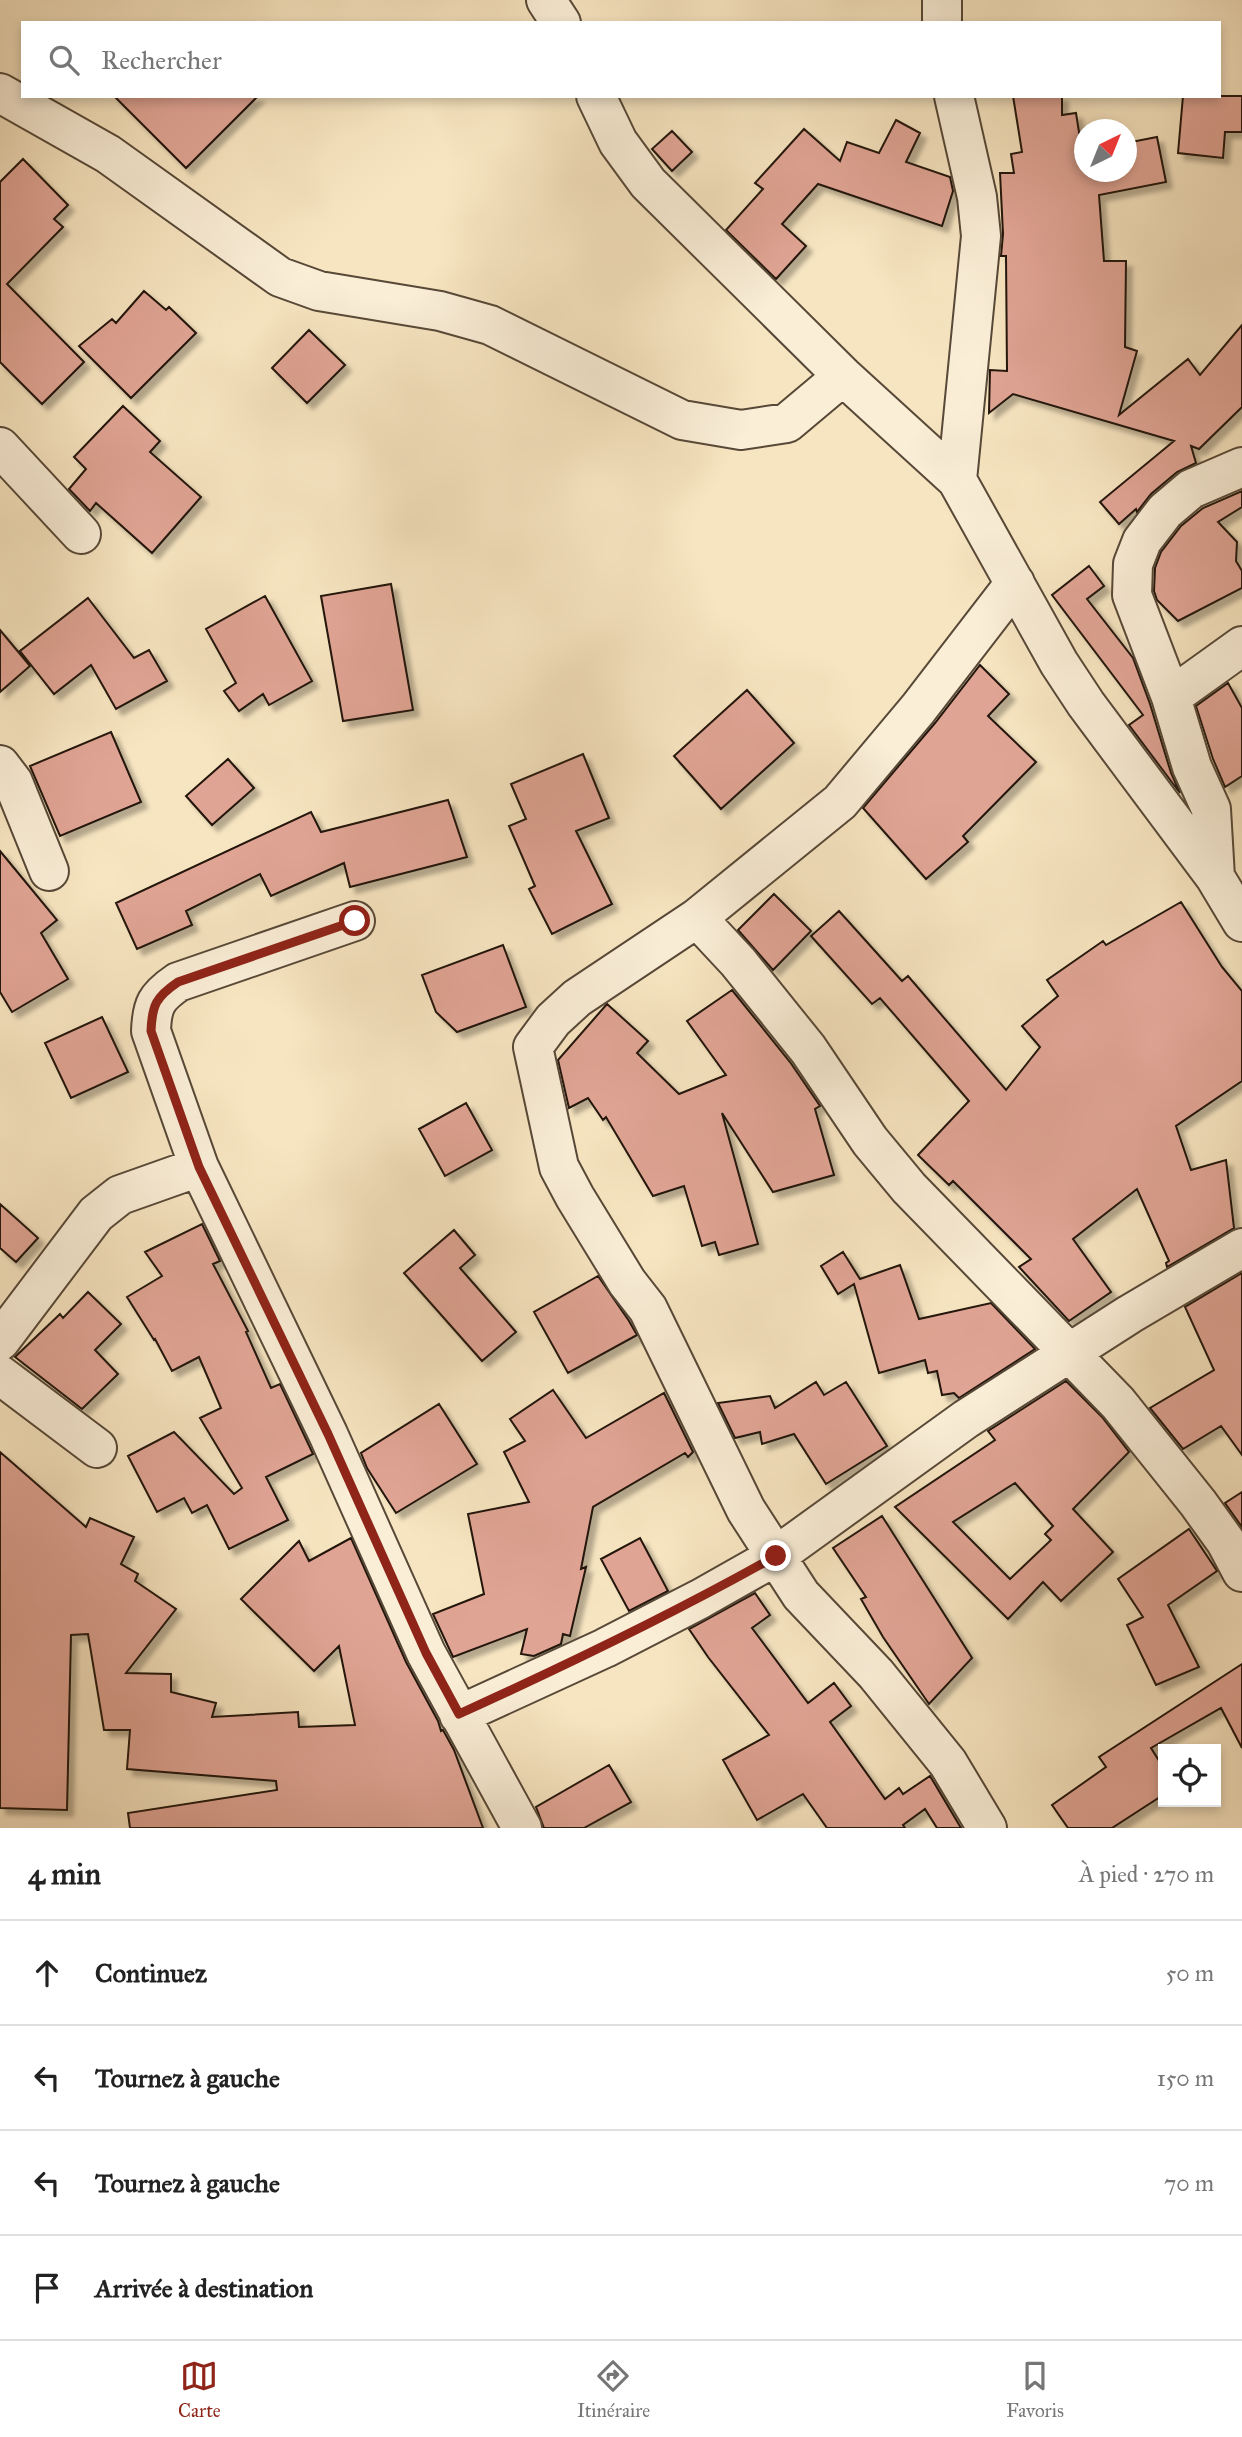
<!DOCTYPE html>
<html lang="fr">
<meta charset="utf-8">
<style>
body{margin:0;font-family:"IM FELL Great Primer",serif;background:#f2f2f2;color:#222}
.controls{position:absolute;right:21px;bottom:21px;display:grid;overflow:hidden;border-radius:0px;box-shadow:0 4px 10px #0003}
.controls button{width:63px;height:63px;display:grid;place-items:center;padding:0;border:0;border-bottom:2px solid #e0e0e0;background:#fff;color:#222;font:35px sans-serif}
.compass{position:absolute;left:1074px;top:119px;width:63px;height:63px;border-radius:50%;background:#fff;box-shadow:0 4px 10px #0003;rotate:43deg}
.stop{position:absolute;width:21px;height:21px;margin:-16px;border:5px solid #8f2418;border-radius:50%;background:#fff}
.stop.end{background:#8f2418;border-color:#fff;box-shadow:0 2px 7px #0008}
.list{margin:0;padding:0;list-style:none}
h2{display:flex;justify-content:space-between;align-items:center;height:91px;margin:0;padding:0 28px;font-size:30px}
h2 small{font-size:23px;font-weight:400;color:#767676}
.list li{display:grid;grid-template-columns:46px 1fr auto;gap:21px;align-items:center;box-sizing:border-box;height:105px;padding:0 28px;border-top:2px solid #e0e0e0}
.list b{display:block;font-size:26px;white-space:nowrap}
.list em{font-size:23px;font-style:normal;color:#767676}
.icon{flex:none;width:38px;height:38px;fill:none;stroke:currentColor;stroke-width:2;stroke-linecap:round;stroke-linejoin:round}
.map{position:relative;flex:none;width:1242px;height:1828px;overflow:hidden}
.search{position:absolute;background:#fff;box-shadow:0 4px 10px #0003;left:21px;right:21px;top:21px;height:77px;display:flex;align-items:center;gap:18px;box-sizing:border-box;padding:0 24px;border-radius:0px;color:#767676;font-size:26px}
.sheet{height:511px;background:#fff}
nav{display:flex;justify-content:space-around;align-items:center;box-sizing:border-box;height:98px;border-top:2px solid #e0e0e0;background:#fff;font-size:19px;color:#767676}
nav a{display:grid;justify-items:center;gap:4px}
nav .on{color:#8f2418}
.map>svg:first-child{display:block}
</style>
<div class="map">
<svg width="1242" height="1828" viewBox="0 0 1242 1828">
<defs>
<filter id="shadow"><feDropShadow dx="6" dy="6" stdDeviation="2" flood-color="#0004"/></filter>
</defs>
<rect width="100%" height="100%" fill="#f7e5c1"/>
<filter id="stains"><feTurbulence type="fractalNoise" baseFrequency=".00286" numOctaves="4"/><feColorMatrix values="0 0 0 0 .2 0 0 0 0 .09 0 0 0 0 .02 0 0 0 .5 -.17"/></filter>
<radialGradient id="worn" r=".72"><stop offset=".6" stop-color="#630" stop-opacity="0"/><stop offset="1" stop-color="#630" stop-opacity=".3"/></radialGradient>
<path fill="#e0a494" stroke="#221409" stroke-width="2" fill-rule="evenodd" filter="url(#shadow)" d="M114,96H258L186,168Z
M1013,96H1062V115L1076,113L1081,145L1084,144V172H1126V143L1157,137L1166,182L1099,195L1104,261H1126L1125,347L1137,351L1119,415L1188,359L1200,375L1242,325V407L1199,449L1191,446L1196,463L1177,472L1151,494L1137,512L1136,509L1119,524L1100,502L1174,441L1013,394L989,413L990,370L1007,371L1006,256H1001L1003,234L1000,173H1014L1011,154L1022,152Z
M1183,96H1242V132H1225L1223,158L1178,153Z
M896,120L920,133L906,162L950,177L953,191L942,226L818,184L782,224L806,246L776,279L726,230L763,189L755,183L804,129L840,161L847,142L879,153Z
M672,131L692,152L672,171L652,149Z
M23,159L68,205L54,219L63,227L7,284L84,362L42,404L0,362V182Z
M144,291L166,310L169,307L196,333L131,398L79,346L112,319L116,323Z
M309,330L345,365L307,403L272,368Z
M123,406L160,441L150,452L201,497L152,553L96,503L90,511L69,489L86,469L74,457Z
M1242,491V507L1218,522L1237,542L1236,561L1242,571V588L1178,621L1157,600L1154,591L1155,568L1161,552L1181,526L1203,508Z
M1089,566L1104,586L1087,599L1133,658L1150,704L1171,773L1180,793L1129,725L1143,715L1052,595Z
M391,584L413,710L343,721L321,596Z
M265,596L312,681L269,705L263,694L239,711L224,691L236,683L206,629Z
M88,598L134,658L149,650L167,681L116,709L91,665L54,694L20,651Z
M0,630L30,666L0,692Z
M980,665L1009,694L988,716L1036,762L963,836L968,842L926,879L863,808L935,723Z
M1228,683L1242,708V776L1225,787L1213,759L1196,706Z
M747,690L794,743L721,809L674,756Z
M111,732L141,802L60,836L30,766Z
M583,754L609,818L576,831L612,904L552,934L529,889L535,886L509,826L526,819L511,784Z
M228,759L254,788L212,825L186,796Z
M448,800L467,857L350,887L344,863L271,896L260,874L186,911L192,925L137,949L116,903L311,812L321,832Z
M0,851L57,920L41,933L68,979L12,1012L0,992Z
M774,894L811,931L773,970L738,930Z
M1181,902L1222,967L1242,991V1081L1176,1126L1191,1170L1226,1160L1234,1228L1167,1267L1166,1263L1169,1261L1137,1189L1073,1239L1111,1292L1069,1321L1019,1267L1031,1259L953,1181L949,1185L918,1155L969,1101L880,998L872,1004L811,936L839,911L902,981L908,976L1006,1090L1040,1047L1022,1026L1058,996L1047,980L1103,941L1106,945Z
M503,945L526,1007L457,1032L436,1012L422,975Z
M732,990L790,1062L820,1106L815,1109L834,1175L773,1192L722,1113L758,1244L719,1255L715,1242L702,1246L684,1186L653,1196L606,1117L603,1120L588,1098L569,1108L558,1060L607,1004L648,1041L637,1053L679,1094L726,1075L687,1021Z
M102,1017L128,1072L71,1098L45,1043Z
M466,1103L492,1150L445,1176L419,1129Z
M0,1204L38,1238L16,1262L0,1248Z
M202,1224L220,1261L213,1264L248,1331L246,1332L271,1388L280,1384L313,1454L266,1477L288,1520L229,1549L207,1505L192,1513L184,1498L157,1512L128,1456L174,1432L234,1494L242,1488L200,1418L221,1408L199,1357L172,1371L155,1339L154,1340L127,1297L162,1276L145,1252Z
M454,1230L475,1255L460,1268L516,1332L482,1361L404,1273Z
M843,1252L860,1279L900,1265L919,1319L991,1303L1035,1349L959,1398L954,1393L942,1395L937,1371L928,1373L925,1360L879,1373L854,1284L838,1294L821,1266Z
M1242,1273V1455L1221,1426L1183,1449L1150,1408L1214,1370L1185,1307Z
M598,1276L629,1321L637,1335L568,1373L534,1312Z
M88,1292L121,1324L95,1350L118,1374L82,1409L15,1357L60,1314L63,1318Z
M1066,1381L1102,1417L1129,1452L1073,1509L1113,1552L1061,1601L1043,1582L1008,1619L895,1507L995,1440L988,1431ZM1015,1483L1053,1526L1045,1534L1051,1540L1010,1579L953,1522Z
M816,1382L824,1395L846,1382L887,1446L826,1484L794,1434L762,1444L760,1432L735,1438L718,1403L770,1396L775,1408Z
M553,1390L586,1438L664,1393L693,1452L688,1457L685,1453L593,1507L581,1569L586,1567L570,1636L563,1634L561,1644L534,1656L521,1654L527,1629L453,1657L433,1614L484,1594L468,1514L529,1502L504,1452L525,1441L510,1419Z
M439,1404L477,1464L396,1513L367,1468L361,1453Z
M0,1452L86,1527L90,1518L134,1537L121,1564L138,1574L135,1581L176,1609L126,1673L171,1674V1692L216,1703L212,1717L298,1712L299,1727L355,1725L339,1646L314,1671L241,1599L299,1541L309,1561L351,1538L406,1662L438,1721L441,1731L443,1730L454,1750L483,1828H130L128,1813L277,1790L276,1781L127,1769L130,1730H104L88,1634L71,1635L67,1810L0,1808Z
M1242,1492V1527L1225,1503Z
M882,1516L972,1658L929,1704L883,1637L861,1599L866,1597L833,1548Z
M1189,1529L1217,1571L1168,1605L1199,1667L1156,1685L1127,1625L1143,1617L1118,1579Z
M640,1538L668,1591L629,1611L601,1559Z
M755,1593L770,1615L752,1628L808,1703L834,1683L851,1706L830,1722L885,1799L899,1788L903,1794L930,1776L961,1828H937L925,1809L903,1825L905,1828H827L803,1794L757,1820L723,1760L769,1735L708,1657L689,1629Z
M1242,1664V1748L1221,1708L1151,1748L1163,1767V1795L1112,1828H1068L1052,1805L1106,1767L1099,1757Z
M609,1765L631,1802L584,1828H544L536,1807Z"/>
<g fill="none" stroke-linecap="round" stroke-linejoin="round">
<g stroke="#574837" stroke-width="42">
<path id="street" d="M546,0L561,23
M942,0V23
M0,93L108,154L280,277L319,291L440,311L490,325L682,420L741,430L787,423L843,376
M596,96L618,142L648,183L843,376L957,480L1059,663L1086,704L1215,877L1242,922
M954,96L977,197L981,236L957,480
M0,447L81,534
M1171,697L1242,646
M0,765L13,782L49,871
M1215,877L1211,809L1192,767L1171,697L1132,595L1133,564L1142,541L1165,511L1191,489L1242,467
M697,918L738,962L808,1049L870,1141L909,1188L1118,1403L1198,1503L1226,1542L1242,1572
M355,921L178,982C156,997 152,1005 151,1031L199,1167L328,1434L426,1653L522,1828
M0,1341L96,1214L120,1195L199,1167
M0,1375L97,1448
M459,1715L605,1648L700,1599L776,1556L966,1419L1130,1314L1242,1248
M987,1828L948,1763L876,1674L801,1595L746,1510L648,1309L627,1282L575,1197L559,1167L533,1047L553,1020L577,998L697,918L840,802L918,709L1015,583"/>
</g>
<use href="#street" stroke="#faeed7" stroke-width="38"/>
</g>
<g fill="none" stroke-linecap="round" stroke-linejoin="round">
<path stroke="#8f2418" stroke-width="9" d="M355,921L178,982C156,997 152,1005 151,1031L199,1167L328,1434L426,1653L459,1714C567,1665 673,1614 776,1556"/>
</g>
<rect width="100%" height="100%" filter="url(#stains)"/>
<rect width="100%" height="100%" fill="url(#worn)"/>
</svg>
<div class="controls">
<button><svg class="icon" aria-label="locate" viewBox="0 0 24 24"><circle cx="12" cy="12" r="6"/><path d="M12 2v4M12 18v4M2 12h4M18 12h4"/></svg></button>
</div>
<svg class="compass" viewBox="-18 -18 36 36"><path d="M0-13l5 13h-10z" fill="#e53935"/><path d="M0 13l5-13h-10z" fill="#767676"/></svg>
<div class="stop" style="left:355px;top:921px"></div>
<div class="stop end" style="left:776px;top:1556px"></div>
<div class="search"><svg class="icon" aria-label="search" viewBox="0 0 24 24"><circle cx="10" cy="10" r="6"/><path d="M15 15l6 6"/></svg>Rechercher</div>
</div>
<section class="sheet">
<h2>4 min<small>À pied · 270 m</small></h2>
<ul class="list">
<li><svg class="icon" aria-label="ahead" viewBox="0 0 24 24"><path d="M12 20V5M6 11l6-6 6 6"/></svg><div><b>Continuez</b></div><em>50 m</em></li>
<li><svg class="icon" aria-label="left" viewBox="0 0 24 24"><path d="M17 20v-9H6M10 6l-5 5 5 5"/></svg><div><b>Tournez à gauche</b></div><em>150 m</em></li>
<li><svg class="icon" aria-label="left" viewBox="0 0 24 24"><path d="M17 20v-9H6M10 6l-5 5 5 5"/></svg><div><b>Tournez à gauche</b></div><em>70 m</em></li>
<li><svg class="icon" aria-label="arrive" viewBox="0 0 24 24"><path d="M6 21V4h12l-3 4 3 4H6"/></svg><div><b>Arrivée à destination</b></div></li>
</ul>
</section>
<nav>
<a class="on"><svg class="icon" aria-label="map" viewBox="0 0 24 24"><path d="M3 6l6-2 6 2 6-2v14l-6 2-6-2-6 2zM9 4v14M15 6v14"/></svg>Carte</a>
<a><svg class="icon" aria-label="directions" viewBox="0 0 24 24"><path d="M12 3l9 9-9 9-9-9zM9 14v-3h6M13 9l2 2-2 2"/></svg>Itinéraire</a>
<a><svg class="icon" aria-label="saved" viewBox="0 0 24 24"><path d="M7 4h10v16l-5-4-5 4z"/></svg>Favoris</a>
</nav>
